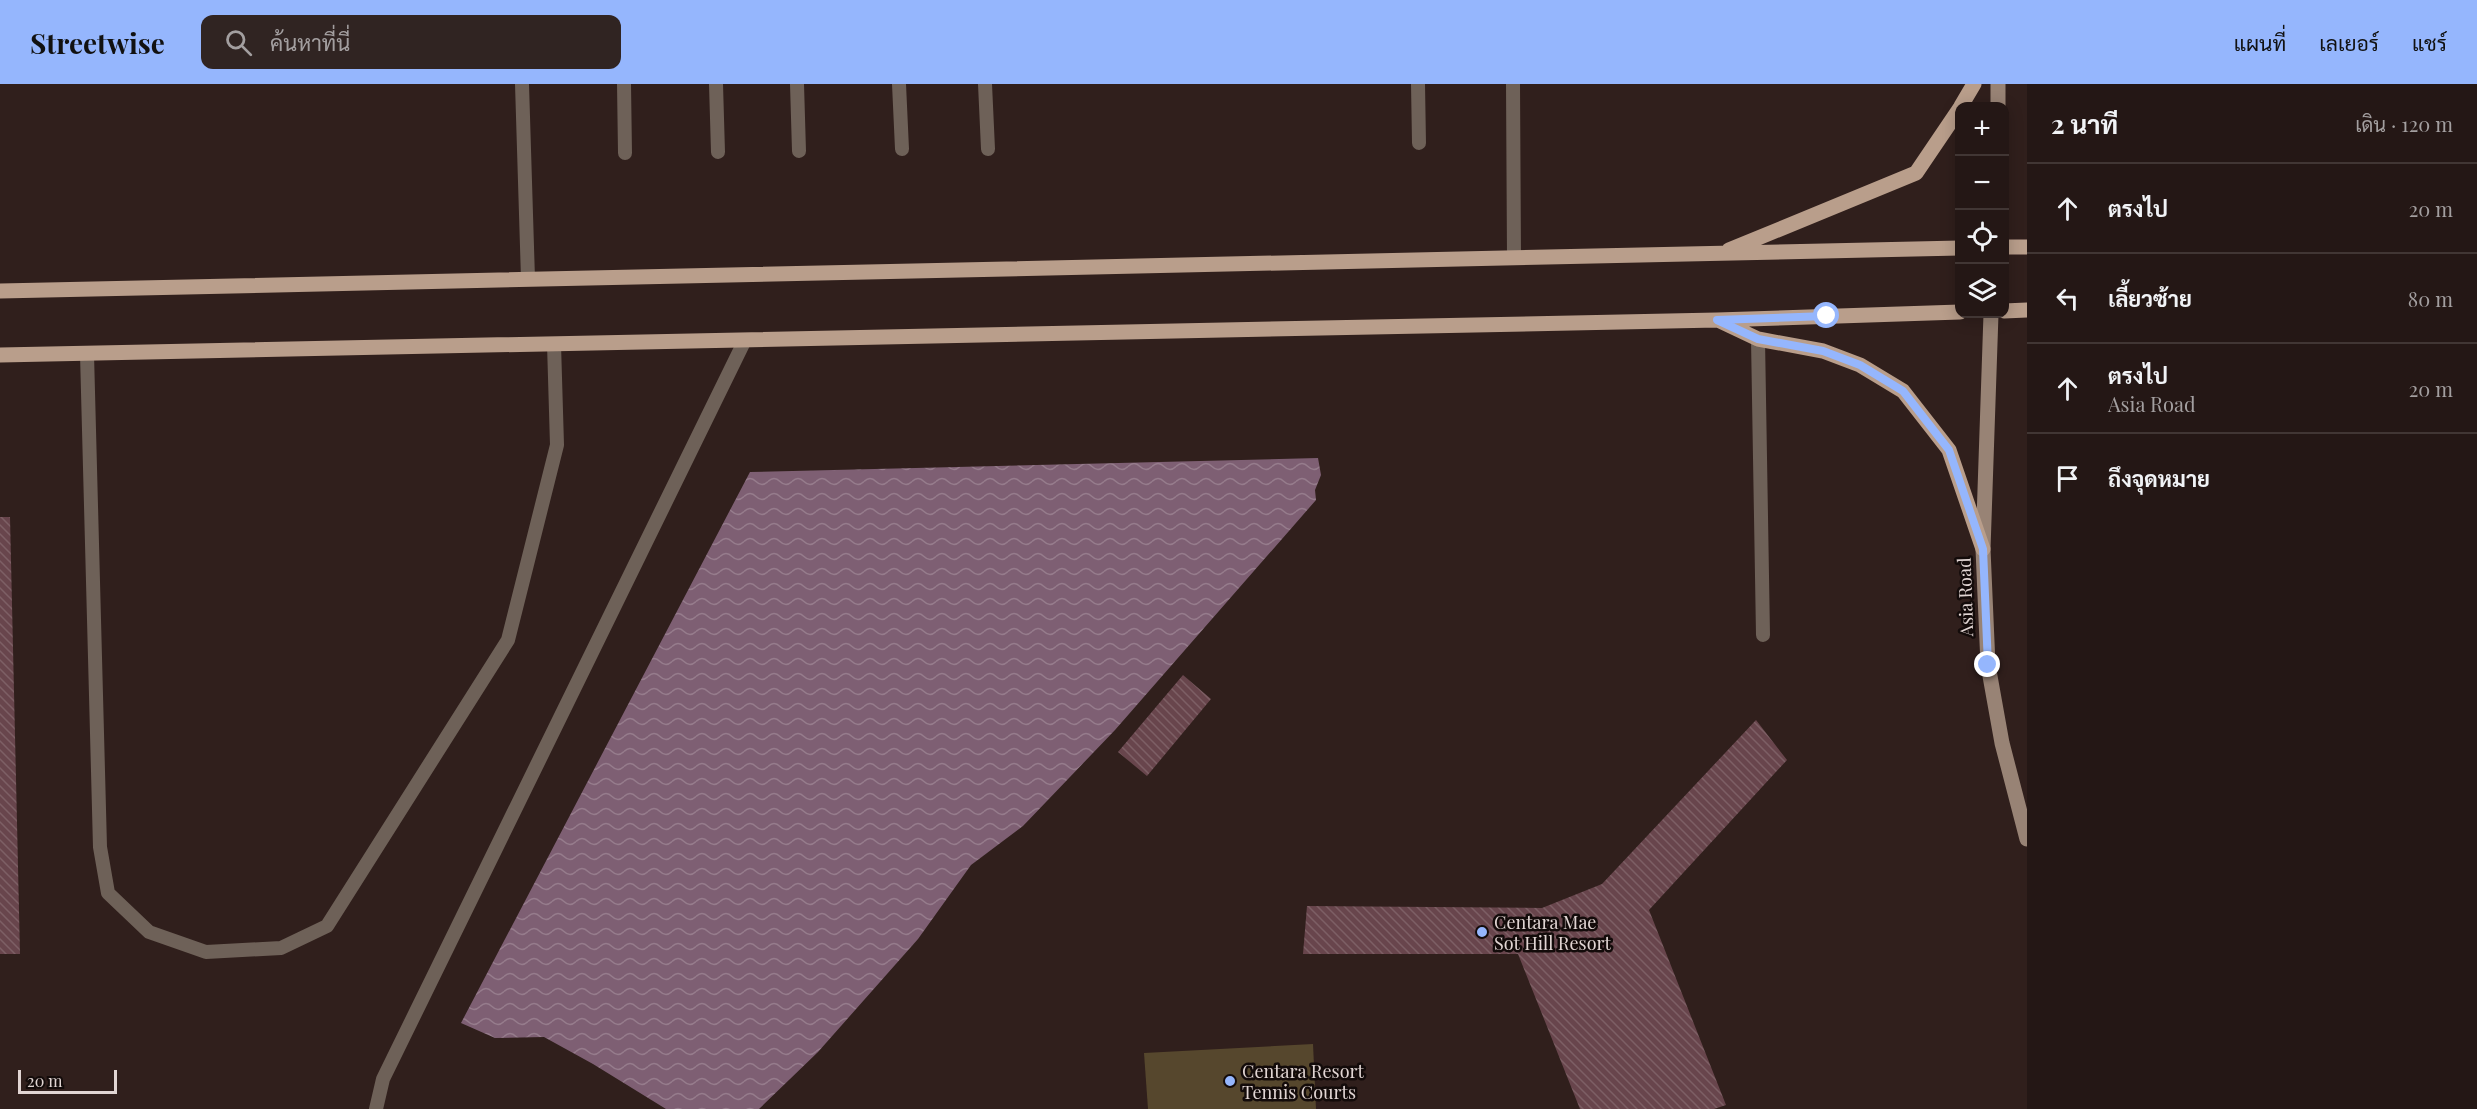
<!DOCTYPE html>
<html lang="th">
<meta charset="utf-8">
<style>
body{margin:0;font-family:"Playfair Display",Sarabun,serif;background:#302422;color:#f1f3f6}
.controls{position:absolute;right:18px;top:18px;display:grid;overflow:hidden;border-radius:12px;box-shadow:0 3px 15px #0003}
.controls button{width:54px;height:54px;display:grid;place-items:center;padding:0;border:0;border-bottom:2px solid #413634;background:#241715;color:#f1f3f6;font:30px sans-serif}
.scale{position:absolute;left:18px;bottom:15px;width:99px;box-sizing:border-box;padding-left:6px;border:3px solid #e1d5d3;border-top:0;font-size:16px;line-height:21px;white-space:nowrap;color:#e1d5d3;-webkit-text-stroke:4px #130b0a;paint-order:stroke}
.stop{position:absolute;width:18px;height:18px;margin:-14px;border:4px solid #95b6fd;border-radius:50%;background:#fff}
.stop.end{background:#95b6fd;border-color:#fff;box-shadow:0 2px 6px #0008}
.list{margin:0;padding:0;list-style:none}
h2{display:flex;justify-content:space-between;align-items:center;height:78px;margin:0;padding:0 24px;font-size:26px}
h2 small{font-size:20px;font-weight:400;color:#a39fa0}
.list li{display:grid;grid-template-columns:39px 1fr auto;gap:18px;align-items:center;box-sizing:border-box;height:90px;padding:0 24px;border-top:2px solid #413634}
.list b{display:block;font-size:22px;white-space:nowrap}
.list p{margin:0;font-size:20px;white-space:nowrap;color:#a39fa0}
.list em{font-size:20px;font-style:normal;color:#a39fa0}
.icon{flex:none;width:33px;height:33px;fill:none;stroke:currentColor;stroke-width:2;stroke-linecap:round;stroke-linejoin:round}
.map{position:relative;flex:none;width:2027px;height:1025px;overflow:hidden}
header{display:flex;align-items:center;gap:36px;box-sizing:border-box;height:84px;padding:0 30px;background:#95b6fd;color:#111}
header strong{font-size:28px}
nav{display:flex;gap:33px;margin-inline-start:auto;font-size:21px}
.search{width:420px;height:54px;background:#302422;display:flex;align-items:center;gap:15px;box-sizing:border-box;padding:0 21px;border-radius:12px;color:#a39fa0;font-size:22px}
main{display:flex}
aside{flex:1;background:#241715}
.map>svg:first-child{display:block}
</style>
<header>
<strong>Streetwise</strong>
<div class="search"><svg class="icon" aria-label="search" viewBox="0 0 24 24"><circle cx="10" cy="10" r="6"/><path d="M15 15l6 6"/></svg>ค้นหาที่นี่</div>
<nav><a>แผนที่</a><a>เลเยอร์</a><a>แชร์</a></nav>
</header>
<main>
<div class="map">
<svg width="2027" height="1025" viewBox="0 0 2027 1025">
<defs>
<pattern id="water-waves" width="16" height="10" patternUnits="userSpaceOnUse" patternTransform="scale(1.5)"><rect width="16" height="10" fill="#7e5f73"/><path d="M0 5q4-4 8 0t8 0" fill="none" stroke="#967c8c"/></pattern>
<pattern id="building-back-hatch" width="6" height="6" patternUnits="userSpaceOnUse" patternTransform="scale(1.5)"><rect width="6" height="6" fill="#68454c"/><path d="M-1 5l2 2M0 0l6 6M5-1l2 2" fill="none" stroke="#7d5f65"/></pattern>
</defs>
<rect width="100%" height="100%" fill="#301f1c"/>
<path fill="#56472d" d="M1313,960L1316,1025H1148L1144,969Z"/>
<path fill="url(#water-waves)" d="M1318,374L1321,391L1315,406L1316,416L1115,646L1023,742L971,781L918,855L818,968L759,1025H666L593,980L544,953L495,954L461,939L750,388Z"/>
<path fill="url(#building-back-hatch)" d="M0,433H10L20,870H0Z
M1183,591L1211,615L1147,692L1118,668Z
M1756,636L1787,676L1649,826L1726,1021L1714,1025H1580L1518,870H1303L1307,822L1542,824L1602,800Z"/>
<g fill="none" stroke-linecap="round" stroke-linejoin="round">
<path stroke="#6e6158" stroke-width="14" d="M522,0L528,195
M624,0L625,69
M716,0L718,68
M797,0L799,67
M899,0L902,65
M985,0L988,65
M1418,0L1419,59
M1513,0L1514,174
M1758,255L1763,551
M87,270L100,763L108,809L149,848L206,868L281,864L327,842L508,556L557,361L554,260
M376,1025L383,995L745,256"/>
<path stroke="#988375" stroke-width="15" d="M1998,22V0
M1991,230L1983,465L1988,581L2002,659L2027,755"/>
<path stroke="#b99e8b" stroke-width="15" d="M1961,22L1974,0
M2004,163H2027
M1729,166L1916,89L1960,24
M0,207L1960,164
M2004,227L2027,226
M1720,237L1758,255L1823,267L1860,281L1903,307L1949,366L1983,465
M0,271L1717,236L1960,228"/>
</g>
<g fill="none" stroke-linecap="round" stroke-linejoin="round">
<path stroke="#95b6fd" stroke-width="8" d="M1827,232L1717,236L1758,255L1823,267L1860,281L1903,307L1949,366L1983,465L1988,581"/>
</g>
<g fill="#95b6fd" stroke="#130b0a" stroke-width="2">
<circle cx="1482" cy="848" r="6"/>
<circle cx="1230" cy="997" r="6"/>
</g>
<g text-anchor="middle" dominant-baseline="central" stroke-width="5" stroke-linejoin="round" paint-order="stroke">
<g font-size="18" fill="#e1d5d3" stroke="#130b0a">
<text transform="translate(1965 513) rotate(-92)">Asia Road</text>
</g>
<g font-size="18" fill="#e1d5d3" stroke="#130b0a" text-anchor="start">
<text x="1494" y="838">Centara Mae<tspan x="1494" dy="21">Sot Hill Resort</tspan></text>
<text x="1242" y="987">Centara Resort<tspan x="1242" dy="21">Tennis Courts</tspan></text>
</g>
</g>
</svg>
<div class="controls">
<button>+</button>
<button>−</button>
<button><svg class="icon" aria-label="locate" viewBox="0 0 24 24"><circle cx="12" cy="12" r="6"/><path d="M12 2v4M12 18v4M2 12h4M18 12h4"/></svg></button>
<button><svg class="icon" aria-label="layers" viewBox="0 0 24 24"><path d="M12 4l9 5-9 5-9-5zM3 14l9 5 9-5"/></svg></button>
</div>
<div class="scale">20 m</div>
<div class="stop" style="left:1827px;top:232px"></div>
<div class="stop end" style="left:1988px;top:581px"></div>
</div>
<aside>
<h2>2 นาที<small>เดิน · 120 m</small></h2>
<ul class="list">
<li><svg class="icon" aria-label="ahead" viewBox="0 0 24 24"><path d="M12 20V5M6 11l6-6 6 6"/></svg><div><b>ตรงไป</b></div><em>20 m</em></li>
<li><svg class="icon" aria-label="left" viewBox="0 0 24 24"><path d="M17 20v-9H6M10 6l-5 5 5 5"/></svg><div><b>เลี้ยวซ้าย</b></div><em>80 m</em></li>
<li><svg class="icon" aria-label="ahead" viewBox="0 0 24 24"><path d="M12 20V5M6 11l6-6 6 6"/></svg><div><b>ตรงไป</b><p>Asia Road</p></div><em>20 m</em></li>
<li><svg class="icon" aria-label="arrive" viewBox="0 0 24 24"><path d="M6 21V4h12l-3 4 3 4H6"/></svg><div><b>ถึงจุดหมาย</b></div></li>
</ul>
</aside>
</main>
